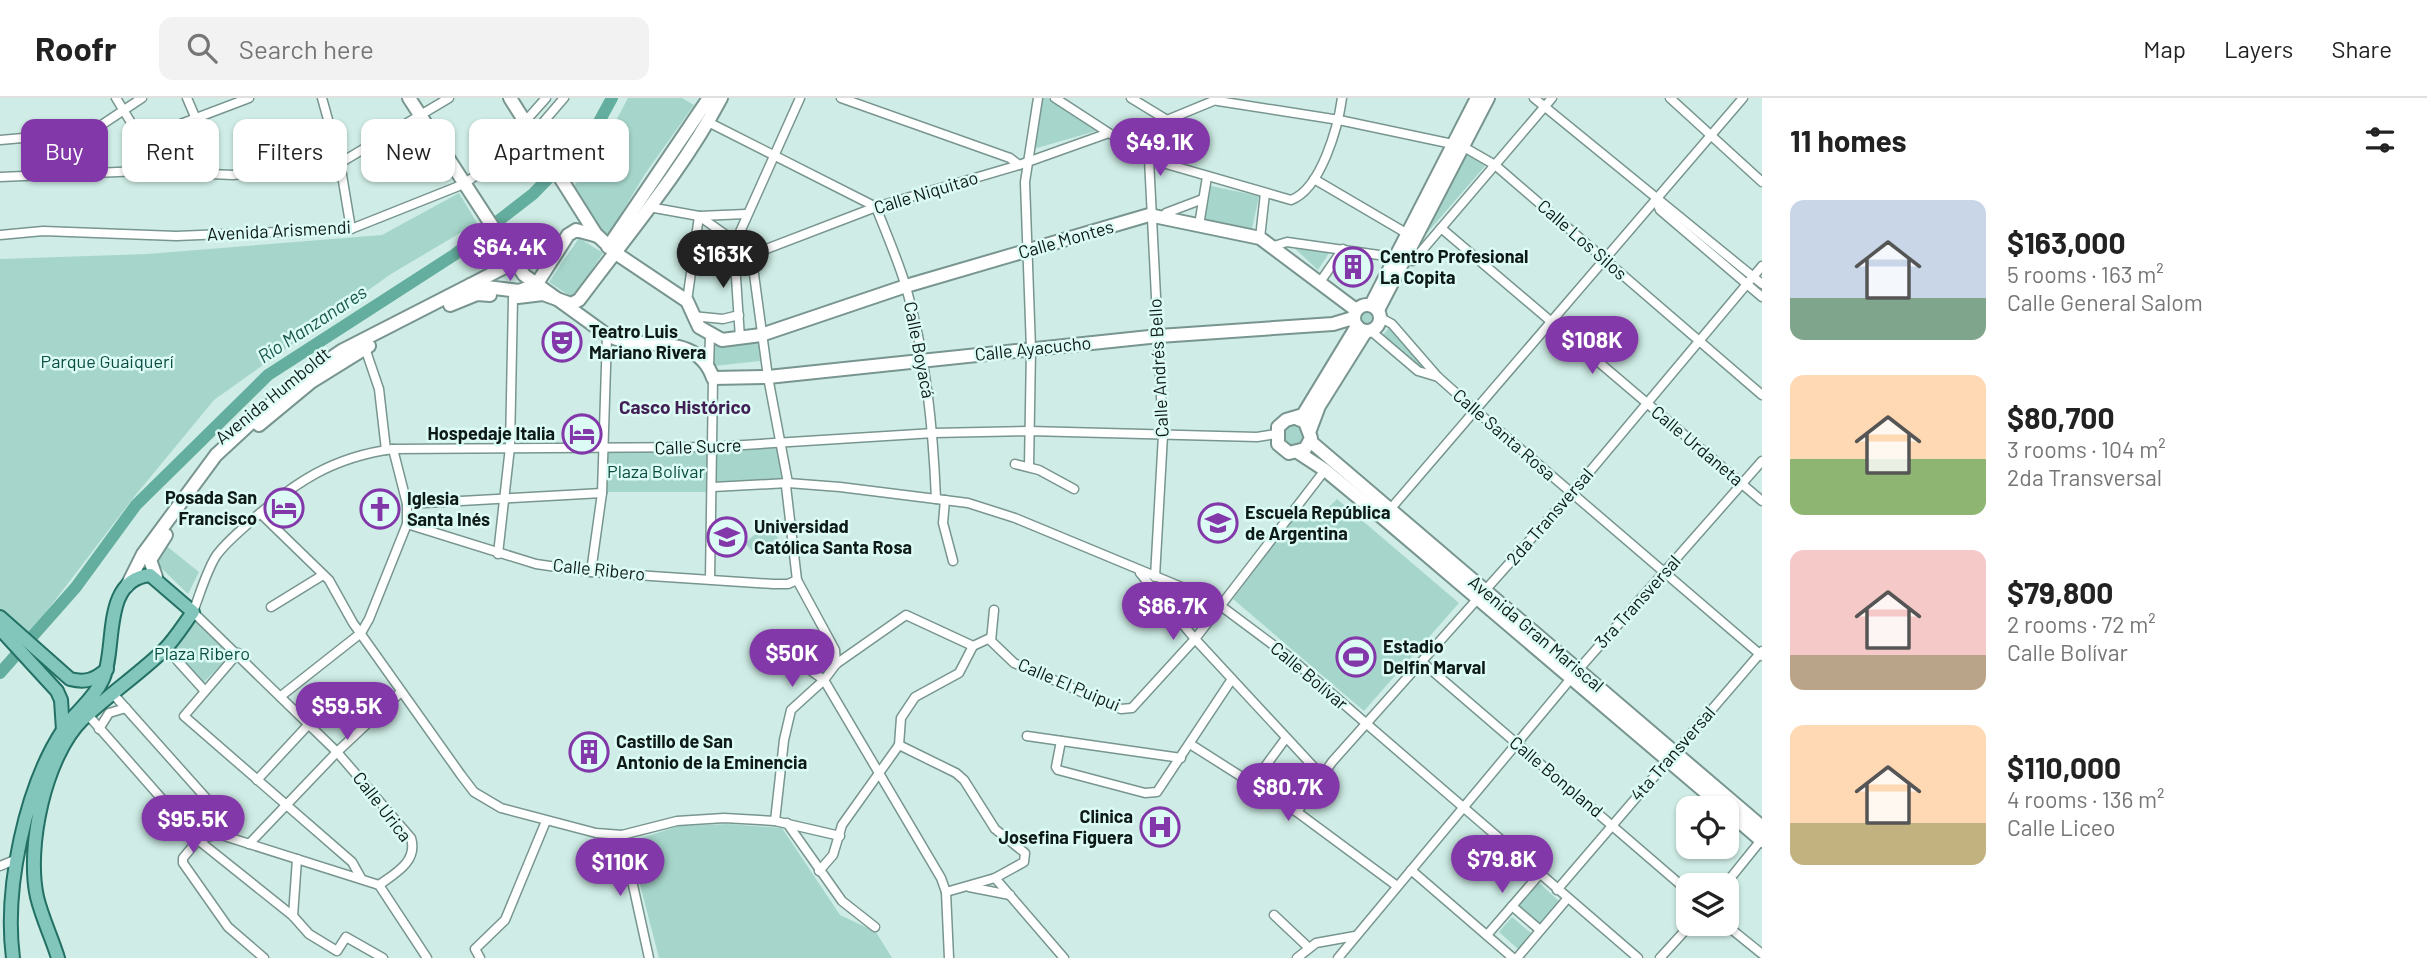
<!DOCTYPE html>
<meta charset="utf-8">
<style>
body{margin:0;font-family:Barlow,sans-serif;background:#f2f2f2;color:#222;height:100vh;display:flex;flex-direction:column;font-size:26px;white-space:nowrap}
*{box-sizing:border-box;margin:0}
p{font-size:23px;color:#767676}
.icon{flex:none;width:38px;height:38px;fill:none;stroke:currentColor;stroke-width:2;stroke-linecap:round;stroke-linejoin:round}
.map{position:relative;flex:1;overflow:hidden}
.details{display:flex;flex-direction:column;background:#fff;width:665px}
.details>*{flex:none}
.guide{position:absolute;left:21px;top:21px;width:665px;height:63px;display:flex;gap:14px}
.tools{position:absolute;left:1676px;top:698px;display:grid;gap:14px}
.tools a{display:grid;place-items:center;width:63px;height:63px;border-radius:14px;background:#fff;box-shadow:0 2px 5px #0004;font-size:35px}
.price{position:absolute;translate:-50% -60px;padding:0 16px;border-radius:24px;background:#8338aa;color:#fff;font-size:23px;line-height:46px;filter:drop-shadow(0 2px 4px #0008)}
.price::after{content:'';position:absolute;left:50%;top:42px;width:21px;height:16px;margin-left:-10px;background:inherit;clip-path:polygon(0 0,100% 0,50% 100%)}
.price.selected{background:#222;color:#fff}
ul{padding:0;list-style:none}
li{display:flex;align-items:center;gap:21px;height:175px;padding:0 28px}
li span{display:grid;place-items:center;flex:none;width:196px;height:140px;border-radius:14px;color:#555}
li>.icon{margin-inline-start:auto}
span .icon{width:84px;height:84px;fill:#fffc;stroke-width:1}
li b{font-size:30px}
h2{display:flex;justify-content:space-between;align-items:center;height:84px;padding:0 28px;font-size:30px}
.chip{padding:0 24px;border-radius:14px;background:#fff;box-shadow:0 2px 5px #0004;font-size:24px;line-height:63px}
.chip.selected{background:#8338aa;color:#fff}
header{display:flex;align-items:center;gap:42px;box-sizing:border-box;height:98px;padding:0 35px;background:#fff;border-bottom:2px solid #e0e0e0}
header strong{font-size:33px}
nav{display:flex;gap:38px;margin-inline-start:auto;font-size:24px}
.search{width:490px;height:63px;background:#f2f2f2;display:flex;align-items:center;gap:18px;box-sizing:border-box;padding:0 24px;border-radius:14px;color:#767676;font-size:26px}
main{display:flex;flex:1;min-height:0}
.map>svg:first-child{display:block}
.green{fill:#a6d6cb}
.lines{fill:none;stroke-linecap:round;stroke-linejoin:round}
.river{stroke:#64ae9f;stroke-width:12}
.street-casing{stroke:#78958f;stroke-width:11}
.secondary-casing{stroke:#78958f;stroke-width:16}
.primary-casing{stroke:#237064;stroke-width:16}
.street{stroke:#fff;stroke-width:8}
.secondary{stroke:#fff;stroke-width:12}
.primary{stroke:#82c5bb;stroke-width:12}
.labels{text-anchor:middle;stroke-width:5;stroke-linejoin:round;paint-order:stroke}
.street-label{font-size:18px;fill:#0e1a17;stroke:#dcfbf4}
.poi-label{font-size:18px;font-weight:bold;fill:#0e1a17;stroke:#dcfbf4;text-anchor:start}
.park-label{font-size:18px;fill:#0a4d43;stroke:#dcfbf4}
.water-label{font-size:19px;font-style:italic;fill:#19574d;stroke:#dcfbf4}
.neighbourhood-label{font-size:19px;font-weight:bold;fill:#411e54;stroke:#dcfbf4}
</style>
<header>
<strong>Roofr</strong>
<div class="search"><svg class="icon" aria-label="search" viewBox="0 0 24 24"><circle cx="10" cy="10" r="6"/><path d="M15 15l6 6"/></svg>Search here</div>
<nav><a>Map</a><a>Layers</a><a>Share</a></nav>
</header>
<main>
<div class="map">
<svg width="1762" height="860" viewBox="0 0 1762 860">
<rect width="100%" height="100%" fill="#cfede6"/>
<!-- green -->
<g class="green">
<path d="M628,0H682L694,7L645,76L607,139L573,90L606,41Z"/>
<path d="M1041,0H1048L1096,33L1037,50L1033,47Z"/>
<path d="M1464,53L1485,68L1420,143Z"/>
<path d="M1211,88L1259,98L1252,131L1205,122Z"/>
<path d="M459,95L477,125L391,176L214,302L134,399L27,539L0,513V161L147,156L382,137Z"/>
<path d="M579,140L603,155L573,200L549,184Z"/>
<path d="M1290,146L1331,152L1318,172Z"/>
<circle cx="1367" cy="220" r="10"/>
<path d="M1391,227L1428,270L1425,274L1380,241Z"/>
<path d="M758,236L760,263L714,268V240Z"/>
<path d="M1293,324L1302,327L1307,338L1299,350L1285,348L1281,333Z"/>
<path d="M781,350L782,387H716L715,352Z"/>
<path d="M707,352L706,394H604L606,354Z"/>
<path d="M1337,401L1459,505L1364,613L1233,501L1303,408L1318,420Z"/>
<path d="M767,426L778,440L756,458L745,445Z"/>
<path d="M164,446L199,474L188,496L152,461Z"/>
<path d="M1155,486L1213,508L1195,530L1153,489Z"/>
<path d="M191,519L233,555L202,586L169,549Z"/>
<path d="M729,726L782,730L840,817L876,834L892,860H659L629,744L679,728Z"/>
<path d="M1538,784L1561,805L1541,827L1518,806Z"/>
<path d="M1512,819L1532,836L1518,851L1499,834Z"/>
</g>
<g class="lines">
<!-- river -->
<path class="river" d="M0,575L76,489L136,407L268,277L454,157L533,96L594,33L612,0"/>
<!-- street casing -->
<g class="street-casing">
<g id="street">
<path d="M116,0L141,41V73"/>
<path d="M187,0L205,42L204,76"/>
<path d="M322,0L340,65L351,131"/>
<path d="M841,0L1010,60L1019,67"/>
<path d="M1055,0L1149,61L1291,102C1321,91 1338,29 1342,0"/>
<path d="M1131,0L1167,22"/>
<path d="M1534,0L1762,186"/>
<path d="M1670,0L1762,84"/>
<path d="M1218,3L1339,22L1462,48L1495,67L1762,297"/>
<path d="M706,23L876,109C886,135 898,162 906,189C926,258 933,329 936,401"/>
<path d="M533,36L564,0"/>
<path d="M141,41L249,0"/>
<path d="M0,42L91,34L142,0"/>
<path d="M0,79L141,73L233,77L340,65L449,0"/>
<path d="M1314,81L1406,135"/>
<path d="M1656,102L1660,112L1762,199"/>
<path d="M649,109L699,118L746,116"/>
<path d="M1162,120L1166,115L1203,101"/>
<path d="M1199,127L1207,79"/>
<path d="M1441,130L1762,403"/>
<path d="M0,137L43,133L176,138L351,131L464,86L479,75L546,0"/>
<path d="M1260,140L1265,95"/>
<path d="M1274,148L1287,144L1393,159"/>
<path d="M734,149L740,240"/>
<path d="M1413,163L1552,0"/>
<path d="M1320,184L1343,151"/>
<path d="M687,203L699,118L733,142L737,152L748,158L876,109L1019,67L1106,36"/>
<path d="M692,218L723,221L739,217"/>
<path d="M1381,220L1392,226L1438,279L1475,312L1762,558"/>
<path d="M1371,233L1418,273L1438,279"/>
<path d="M365,250L379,291L386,352"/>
<path d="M709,269L710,237"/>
<path d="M1015,366L1039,372L1074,391"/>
<path d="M1029,368L1031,251L1025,84L1038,0"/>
<path d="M788,385L768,279L753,169L743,151L740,134L800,0"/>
<path d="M786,388L797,482L835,552L836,566"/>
<path d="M713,389L788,385L840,389L968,405L1015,420L1196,495L1221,508L1288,558L1638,860"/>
<path d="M945,402L943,425L953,463"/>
<path d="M407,406L602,395"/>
<path d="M260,415L329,482L353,525L461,677L474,694L501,710L596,735L622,737L677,723L724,720L775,723L840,738"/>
<path d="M1387,415L1743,0"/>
<path d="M407,426L536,466L591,474L773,486H788L797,482"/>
<path d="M498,456L510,349L513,200"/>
<path d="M591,474L602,395L607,237"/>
<path d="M1140,475L1195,541L1323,679"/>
<path d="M1155,479L1163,337L1149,61L1167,22L1218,1"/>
<path d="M710,481L713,280"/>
<path d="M271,509L323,477"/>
<path d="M994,512L991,543L1014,565L1121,611L1132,610L1195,541L1325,372"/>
<path d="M775,547L824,582L941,780L946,794L949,860"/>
<path d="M166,550L204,592"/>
<path d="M238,555L184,618L352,764L361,780"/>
<path d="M1422,564L1689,794"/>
<path d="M114,597L222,718L223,724L218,736"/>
<path d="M281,598L361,535L369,521L407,426V406L393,351"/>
<path d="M88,617L198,742L293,818L309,836L337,853L346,839L383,860"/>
<path d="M99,631L109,615L126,610"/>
<path d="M1027,638L1181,660"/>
<path d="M1061,643L1056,669L1058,672L1145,695L1157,694L1232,581"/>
<path d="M1190,646L1297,714L1397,788"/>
<path d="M899,647L956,675L964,682L995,731L1025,755L1024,764L995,780L946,794"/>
<path d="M257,682L309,626"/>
<path d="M1253,685L1286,640"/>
<path d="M1297,714L1332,664L1571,396L1762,168"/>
<path d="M775,723L784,642L791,612L824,582L836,566L906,517L973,548"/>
<path d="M787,725L842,803L875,829"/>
<path d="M622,737L649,860"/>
<path d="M249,746L337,654L401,594"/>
<path d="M0,768L17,761"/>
<path d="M1411,772L1513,860"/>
<path d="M819,773L833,757L842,727L899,647L901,620L915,599L959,575L973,548L990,540"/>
<path d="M995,780L1064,860"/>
<path d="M379,787C396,775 418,763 411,740L337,654L193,514C200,496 206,474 216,458C225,445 239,434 251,423C295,384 333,359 393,351L712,349L934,335L1029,333L1257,339L1276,336"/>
<path d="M1724,788L1762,741"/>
<path d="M969,789L1010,797"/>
<path d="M1557,792L1762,553"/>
<path d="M1512,808L1540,832"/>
<path d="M1274,817L1309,850"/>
<path d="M293,818L297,761"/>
<path d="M1725,826L1762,856"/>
<path d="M1487,837L1539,777"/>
<path d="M264,860L228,829L183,765V760L198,742L218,736L379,787L427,860"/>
<path d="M480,860L475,851L505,822L546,723"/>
<path d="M1297,860L1316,845L1355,838"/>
<path d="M1338,860L1578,572L1762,363"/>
<path d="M1517,860L1567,801"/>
<path d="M1660,860L1691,826"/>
</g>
</g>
<!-- secondary casing -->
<g class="secondary-casing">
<g id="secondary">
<path d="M409,0L524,177L607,237C641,255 696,231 713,280L768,279L1159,238L1333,226L1353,220"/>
<path d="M510,0L597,138"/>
<path d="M608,149L709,0"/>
<path d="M470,187L515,164"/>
<path d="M518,199L543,196L571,206L579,202C628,136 683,72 721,0"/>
<circle cx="1367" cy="220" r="13"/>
<path d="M450,207L477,196L490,197"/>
<path d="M1371,207L1477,0"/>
<path d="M1378,212L1488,0"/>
<path d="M1296,320L1305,324L1311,340L1305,351L1289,355L1278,346V329L1286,322L1303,317L1357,228"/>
<path d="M259,327L311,284L369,248"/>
<path d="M1310,332L1319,308L1366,233"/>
<path d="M1310,343L1762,729"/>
<path d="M1299,355L1325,372L1383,420L1724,710"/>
<path d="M156,479L150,462L166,437"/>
<path d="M127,488L143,456L216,357L294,285L343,252L470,187L519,193L536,187L568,137L576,132L598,138L617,156L687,203L699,229L722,242L761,237L906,188L1149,117L1260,140L1356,212"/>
<path d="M1727,713L1762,743"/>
</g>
</g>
<!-- primary casing -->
<g class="primary-casing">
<g id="primary">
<path d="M0,519L70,581C86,585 94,582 107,571"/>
<path d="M0,531L57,593L61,602L63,632"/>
<path d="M13,860C4,791 25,690 63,632C75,614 94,601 103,581C117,550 101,482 150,477L193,514C184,526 175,541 164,552C138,577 108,597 82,622C45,659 26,749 37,799C42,820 52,840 58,860"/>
</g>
</g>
<!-- street -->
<use href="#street" class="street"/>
<!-- secondary -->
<use href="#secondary" class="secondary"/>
<!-- primary -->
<use href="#primary" class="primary"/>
</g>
<!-- icons -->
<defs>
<g id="building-ring" transform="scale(2.0125)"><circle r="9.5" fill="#dcfbf4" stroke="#8338aa" stroke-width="1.5"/><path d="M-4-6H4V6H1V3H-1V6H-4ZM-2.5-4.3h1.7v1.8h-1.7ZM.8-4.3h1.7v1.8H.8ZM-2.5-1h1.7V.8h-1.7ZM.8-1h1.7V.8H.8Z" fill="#8338aa"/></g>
<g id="theatre-ring" transform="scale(2.0125)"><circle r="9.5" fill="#dcfbf4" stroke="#8338aa" stroke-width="1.5"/><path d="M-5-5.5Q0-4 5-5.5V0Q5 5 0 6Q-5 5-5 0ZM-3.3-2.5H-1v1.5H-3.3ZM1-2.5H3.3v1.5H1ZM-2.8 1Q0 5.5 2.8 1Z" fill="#8338aa"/></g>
<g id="hotel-ring" transform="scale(2.0125)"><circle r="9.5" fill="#dcfbf4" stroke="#8338aa" stroke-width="1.5"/><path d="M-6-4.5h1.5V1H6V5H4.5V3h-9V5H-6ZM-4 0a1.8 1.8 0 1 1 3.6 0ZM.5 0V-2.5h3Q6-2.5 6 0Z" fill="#8338aa"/></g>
<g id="church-ring" transform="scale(2.0125)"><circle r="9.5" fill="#dcfbf4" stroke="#8338aa" stroke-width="1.5"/><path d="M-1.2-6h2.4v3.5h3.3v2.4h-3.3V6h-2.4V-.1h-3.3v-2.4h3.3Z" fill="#8338aa"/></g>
<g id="school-ring" transform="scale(2.0125)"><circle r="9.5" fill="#dcfbf4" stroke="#8338aa" stroke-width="1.5"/><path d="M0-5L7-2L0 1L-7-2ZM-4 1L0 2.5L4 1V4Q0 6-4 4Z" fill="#8338aa"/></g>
<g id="university-ring" transform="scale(2.0125)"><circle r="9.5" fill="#dcfbf4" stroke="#8338aa" stroke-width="1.5"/><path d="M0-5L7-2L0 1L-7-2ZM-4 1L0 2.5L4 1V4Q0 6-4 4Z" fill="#8338aa"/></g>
<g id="stadium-ring" transform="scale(2.0125)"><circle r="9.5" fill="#dcfbf4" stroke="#8338aa" stroke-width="1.5"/><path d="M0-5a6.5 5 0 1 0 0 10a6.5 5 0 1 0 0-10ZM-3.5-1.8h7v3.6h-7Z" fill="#8338aa"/></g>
<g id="hospital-ring" transform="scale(2.0125)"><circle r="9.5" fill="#dcfbf4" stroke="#8338aa" stroke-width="1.5"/><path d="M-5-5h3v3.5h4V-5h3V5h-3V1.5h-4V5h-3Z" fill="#8338aa"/></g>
</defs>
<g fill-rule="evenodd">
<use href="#building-ring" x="1353" y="169"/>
<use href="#theatre-ring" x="562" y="244"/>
<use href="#hotel-ring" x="582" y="336"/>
<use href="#hotel-ring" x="284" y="410"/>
<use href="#church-ring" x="380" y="411"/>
<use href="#school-ring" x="1218" y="425"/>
<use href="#university-ring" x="727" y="439"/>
<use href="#stadium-ring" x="1356" y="559"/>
<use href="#building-ring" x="589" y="654"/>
<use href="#hospital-ring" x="1160" y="729"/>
</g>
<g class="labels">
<!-- street labels -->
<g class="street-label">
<text transform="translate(926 95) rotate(-17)" y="6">Calle Niquitao</text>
<text transform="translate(279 133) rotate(-3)" y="6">Avenida Arismendi</text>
<text transform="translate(1066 142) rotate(-16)" y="6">Calle Montes</text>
<text transform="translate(1582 142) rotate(41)" y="6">Calle Los Silos</text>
<text transform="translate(1033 251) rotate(-6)" y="6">Calle Ayacucho</text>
<text transform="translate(919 252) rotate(79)" y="6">Calle Boyacá</text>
<text transform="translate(1159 270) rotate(-93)" y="6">Calle Andrés Bello</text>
<text transform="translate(273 298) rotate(-39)" y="6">Avenida Humboldt</text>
<text transform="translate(1504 337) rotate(41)" y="6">Calle Santa Rosa</text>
<text transform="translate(1697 348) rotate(40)" y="6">Calle Urdaneta</text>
<text transform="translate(698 349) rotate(-2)" y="6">Calle Sucre</text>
<text transform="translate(1550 419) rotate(-49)" y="6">2da Transversal</text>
<text transform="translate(599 472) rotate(6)" y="6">Calle Ribero</text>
<text transform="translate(1638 504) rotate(-48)" y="6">3ra Transversal</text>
<text transform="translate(1536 536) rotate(40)" y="6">Avenida Gran Mariscal</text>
<text transform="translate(1309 578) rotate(40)" y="6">Calle Bolívar</text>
<text transform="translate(1069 587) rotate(23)" y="6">Calle El Puipui</text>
<text transform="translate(1673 656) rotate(-49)" y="6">4ta Transversal</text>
<text transform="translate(1556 679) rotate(40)" y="6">Calle Bonpland</text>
<text transform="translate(382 709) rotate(52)" y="6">Calle Urica</text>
</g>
<!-- poi labels -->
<g class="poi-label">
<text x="1380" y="165">Centro Profesional<tspan x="1380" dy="21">La Copita</tspan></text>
<text x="589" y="240">Teatro Luis<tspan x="589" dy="21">Mariano Rivera</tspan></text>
<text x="555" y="342" text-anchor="end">Hospedaje Italia</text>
<text x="257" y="406" text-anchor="end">Posada San<tspan x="257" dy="21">Francisco</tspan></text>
<text x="407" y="407">Iglesia<tspan x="407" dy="21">Santa Inés</tspan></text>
<text x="1245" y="421">Escuela República<tspan x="1245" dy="21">de Argentina</tspan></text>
<text x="754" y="435">Universidad<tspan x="754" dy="21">Católica Santa Rosa</tspan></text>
<text x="1383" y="555">Estadio<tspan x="1383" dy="21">Delfin Marval</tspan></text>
<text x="616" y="650">Castillo de San<tspan x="616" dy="21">Antonio de la Eminencia</tspan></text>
<text x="1133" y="725" text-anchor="end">Clinica<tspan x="1133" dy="21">Josefina Figuera</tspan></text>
</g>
<!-- park labels -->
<g class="park-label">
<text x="107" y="270">Parque Guaiquerí</text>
<text x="656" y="380">Plaza Bolívar</text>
<text x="202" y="562">Plaza Ribero</text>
</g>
<!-- water labels -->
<g class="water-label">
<text transform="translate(312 226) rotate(-33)" y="7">Río Manzanares</text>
</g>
<!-- neighbourhood labels -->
<g class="neighbourhood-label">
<text x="685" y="316">Casco Histórico</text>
</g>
</g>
</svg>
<div class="tools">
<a><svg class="icon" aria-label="locate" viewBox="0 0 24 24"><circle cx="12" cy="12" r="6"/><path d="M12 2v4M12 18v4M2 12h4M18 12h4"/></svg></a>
<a><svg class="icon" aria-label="layers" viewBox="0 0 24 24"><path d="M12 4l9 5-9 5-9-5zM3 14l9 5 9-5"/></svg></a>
</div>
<b class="price" style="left:1160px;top:80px">$49.1K</b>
<b class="price" style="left:510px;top:185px">$64.4K</b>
<b class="price selected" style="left:723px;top:192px">$163K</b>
<b class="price" style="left:1592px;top:278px">$108K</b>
<b class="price" style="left:1173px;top:544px">$86.7K</b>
<b class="price" style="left:792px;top:591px">$50K</b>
<b class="price" style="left:347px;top:644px">$59.5K</b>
<b class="price" style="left:1288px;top:725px">$80.7K</b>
<b class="price" style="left:193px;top:757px">$95.5K</b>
<b class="price" style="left:1502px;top:797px">$79.8K</b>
<b class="price" style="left:620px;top:800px">$110K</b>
<div class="guide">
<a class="chip selected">Buy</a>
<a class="chip">Rent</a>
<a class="chip">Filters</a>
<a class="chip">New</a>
<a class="chip">Apartment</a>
</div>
</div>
<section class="details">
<h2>11 homes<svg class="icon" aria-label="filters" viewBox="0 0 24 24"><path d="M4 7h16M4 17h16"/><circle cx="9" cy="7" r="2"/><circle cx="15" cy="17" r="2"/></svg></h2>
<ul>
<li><span style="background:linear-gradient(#c9d6e8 70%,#7fa58c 0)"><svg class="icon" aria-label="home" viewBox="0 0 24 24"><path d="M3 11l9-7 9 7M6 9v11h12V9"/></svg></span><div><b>$163,000</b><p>5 rooms · 163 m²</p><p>Calle General Salom</p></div></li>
<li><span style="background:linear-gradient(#ffd9b3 60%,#8fb573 0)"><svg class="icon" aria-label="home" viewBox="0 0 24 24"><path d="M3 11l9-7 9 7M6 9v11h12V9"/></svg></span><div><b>$80,700</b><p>3 rooms · 104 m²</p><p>2da Transversal</p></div></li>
<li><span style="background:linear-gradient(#f6c9c9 75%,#b9a48a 0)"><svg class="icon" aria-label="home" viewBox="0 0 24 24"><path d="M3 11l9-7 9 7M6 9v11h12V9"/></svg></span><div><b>$79,800</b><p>2 rooms · 72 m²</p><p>Calle Bolívar</p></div></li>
<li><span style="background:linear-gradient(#ffd9b3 70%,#c2b280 0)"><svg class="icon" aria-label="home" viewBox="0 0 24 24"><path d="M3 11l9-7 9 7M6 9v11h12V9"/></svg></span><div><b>$110,000</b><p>4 rooms · 136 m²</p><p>Calle Liceo</p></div></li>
</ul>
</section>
</main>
